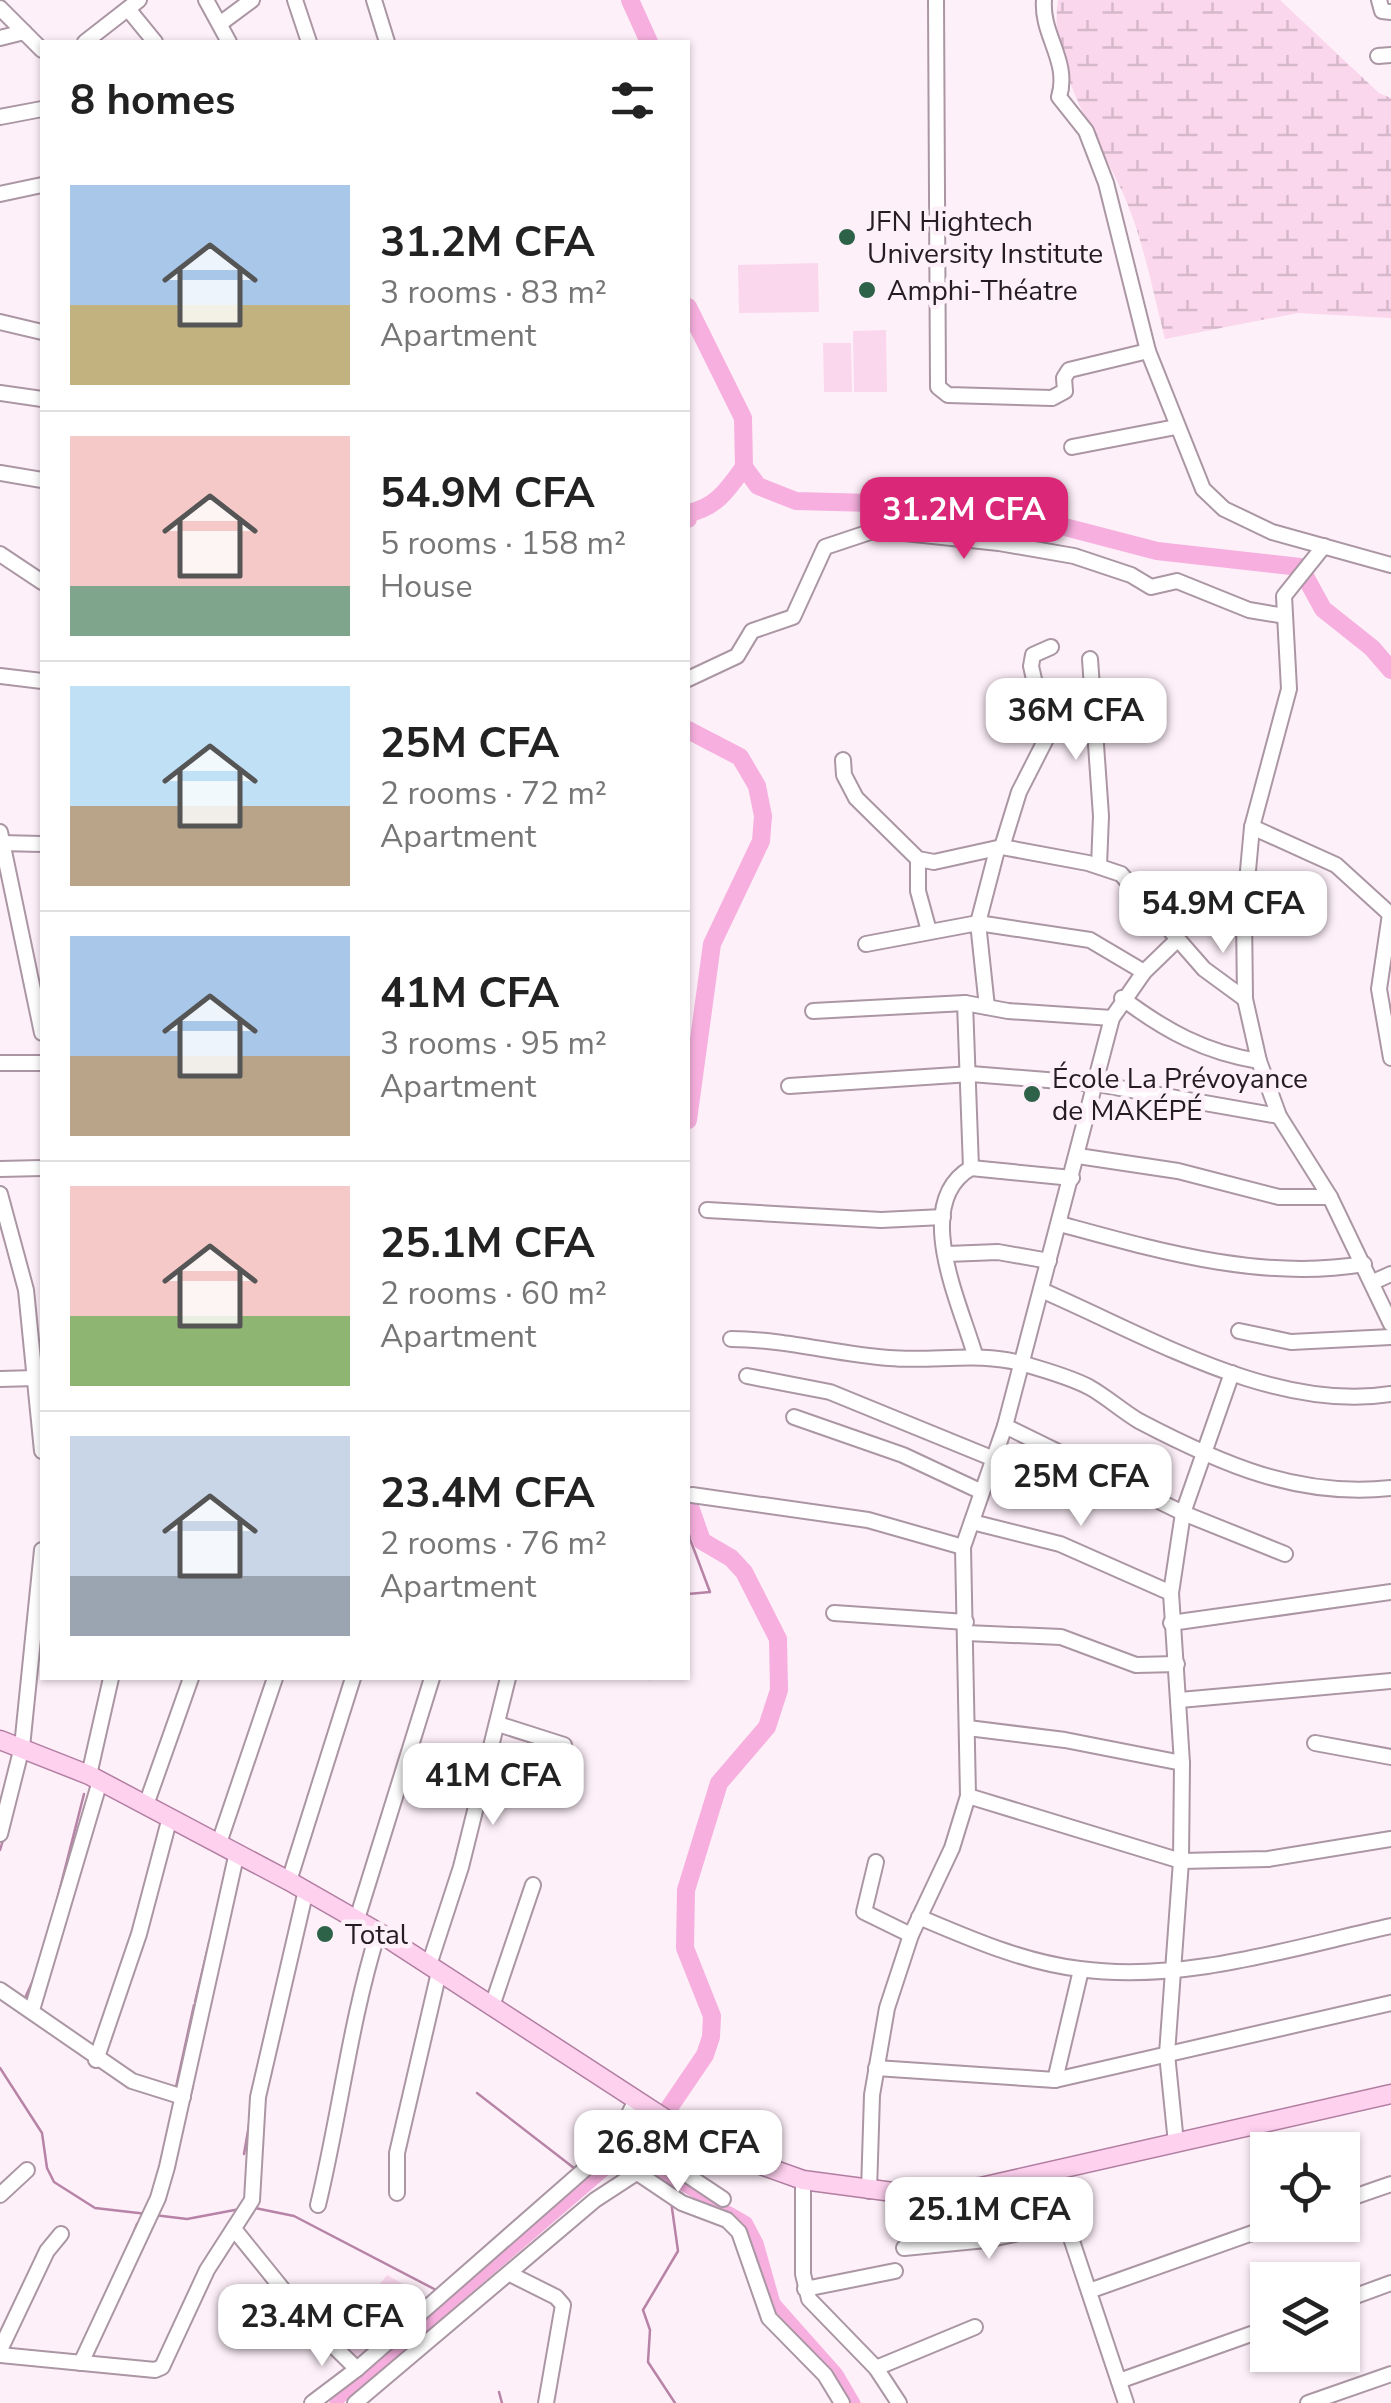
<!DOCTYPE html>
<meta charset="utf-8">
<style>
body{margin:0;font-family:"Nunito Sans",sans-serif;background:#f6f6f6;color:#222;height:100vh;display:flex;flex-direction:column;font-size:38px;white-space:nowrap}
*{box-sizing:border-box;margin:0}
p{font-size:32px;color:#767676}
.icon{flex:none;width:55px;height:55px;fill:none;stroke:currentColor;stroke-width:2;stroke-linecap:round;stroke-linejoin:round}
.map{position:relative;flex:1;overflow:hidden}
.details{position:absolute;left:40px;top:40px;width:650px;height:1640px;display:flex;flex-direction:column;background:#fff;border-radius:0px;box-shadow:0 2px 8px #0004}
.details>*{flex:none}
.fabs{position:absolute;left:1250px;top:2132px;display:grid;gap:20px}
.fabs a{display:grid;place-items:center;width:110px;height:110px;border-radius:0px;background:#fff;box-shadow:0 2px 8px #0004;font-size:50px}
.price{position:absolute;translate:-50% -85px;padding:0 22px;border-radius:20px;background:#fff;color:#222;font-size:32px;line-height:65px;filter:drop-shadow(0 2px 5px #0008)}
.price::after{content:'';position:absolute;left:50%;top:60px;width:30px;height:22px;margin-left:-15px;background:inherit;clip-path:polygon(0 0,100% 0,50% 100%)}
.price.on{background:#db2777;color:#fff}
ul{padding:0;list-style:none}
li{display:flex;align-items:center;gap:30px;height:250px;padding:0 30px}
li+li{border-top:2px solid #e0e0e0}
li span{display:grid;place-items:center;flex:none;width:280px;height:200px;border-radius:0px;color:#555}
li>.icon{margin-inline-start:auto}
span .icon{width:120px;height:120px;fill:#fffc;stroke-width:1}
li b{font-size:42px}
h2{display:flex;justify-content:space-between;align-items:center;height:120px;padding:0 30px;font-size:42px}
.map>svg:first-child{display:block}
.wetland{fill:url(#wetland-marsh)}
.green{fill:#fad7ed}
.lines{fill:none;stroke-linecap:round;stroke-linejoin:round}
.stream{stroke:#b783a6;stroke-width:2.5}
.canal{stroke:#f6afde;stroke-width:11}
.river{stroke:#f6afde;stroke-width:18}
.minor-casing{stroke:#ab96a4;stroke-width:18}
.major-casing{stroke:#b17ea1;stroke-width:21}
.minor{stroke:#fff;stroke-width:14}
.major{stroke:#fed1ef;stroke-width:18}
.poi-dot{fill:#2e6248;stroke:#fef0f9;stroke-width:4}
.labels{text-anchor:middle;stroke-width:9;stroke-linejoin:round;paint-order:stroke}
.poi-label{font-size:28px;fill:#251d23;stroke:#fef0f9;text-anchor:start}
</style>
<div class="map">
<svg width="1391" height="2403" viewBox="0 0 1391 2403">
<defs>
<pattern id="wetland-marsh" width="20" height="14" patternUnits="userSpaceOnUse" patternTransform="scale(2.5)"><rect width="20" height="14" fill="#fad7ed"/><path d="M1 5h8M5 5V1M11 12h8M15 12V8" fill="none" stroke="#d6b8cb"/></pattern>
</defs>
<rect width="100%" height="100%" fill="#fef0f9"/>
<!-- wetland -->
<path class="wetland" d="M1058,0H1280L1379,93L1391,98V318L1298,313L1165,339C1152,289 1143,236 1121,189C1095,133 1048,63 1058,0Z"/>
<!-- green -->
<g class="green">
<path d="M818,263L819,312L739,313L738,265Z"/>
<path d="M886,330L887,392H854L853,331Z"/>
<path d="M823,343H851L852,392H824Z"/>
<path d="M387,2275L432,2300L358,2365L335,2341Z"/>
</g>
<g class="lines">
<!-- stream -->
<g class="stream">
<path d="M13,850L32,851"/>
<path d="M938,1547L951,1551"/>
<path d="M688,1594L710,1592L690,1539L693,1527"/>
<path d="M650,1678V1679"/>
<path d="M0,1850L4,1837"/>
<path d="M56,1904L84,1794"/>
<path d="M25,1998L34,1978"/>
<path d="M195,2002L209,1943"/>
<path d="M0,2068L42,2133L47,2168L54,2182L95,2208L147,2214"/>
<path d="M176,2087L194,2005"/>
<path d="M477,2093L574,2168"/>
<path d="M188,2104L193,2086"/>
<path d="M167,2135L174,2102"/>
<path d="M244,2154L249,2125"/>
<path d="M663,2176L666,2185"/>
<path d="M671,2201L678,2251L643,2310L650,2330L648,2362L675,2403"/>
<path d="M255,2208L294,2216L438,2291"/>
<path d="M154,2215L187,2219L240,2209"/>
<path d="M125,2255L137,2224"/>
<path d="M450,2297L455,2300"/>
<path d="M499,2392L502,2403"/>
</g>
<!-- canal -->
<g class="canal">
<path d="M652,2168L747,2222L758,2243L775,2303L838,2374L855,2403"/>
<path d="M335,2403L630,2149L666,2112"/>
</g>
<!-- river -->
<g class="river">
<path d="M630,0L649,42"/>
<path d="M688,307L743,418L744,467L758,486L796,501L984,506L1157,551L1300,567L1323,609L1372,648L1391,670"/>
<path d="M688,519L689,513C717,507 728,489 744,467"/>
<path d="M688,730L740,757L757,786L763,816L761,841L712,944L688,1120"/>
<path d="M667,2111L705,2055L711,2037L712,2016L685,1948L686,1890L719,1783L767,1727L779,1690L778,1639L744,1572L731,1558L702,1541L688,1501"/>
</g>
<!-- minor casing -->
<g class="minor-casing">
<g id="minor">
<path d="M206,0L229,42"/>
<path d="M295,0L309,42"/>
<path d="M374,0L387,42"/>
<path d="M936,0L938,387L948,395L1052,398L1065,391L1064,378L1069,370L1148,351"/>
<path d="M1044,0C1041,35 1070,61 1059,97L1086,131L1106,183L1148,351L1203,489L1224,509L1272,532L1391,565"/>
<path d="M1379,0L1382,11L1391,12"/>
<path d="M0,8L42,50"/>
<path d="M128,9L155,42"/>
<path d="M221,23L252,0"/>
<path d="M0,38L24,32"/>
<path d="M85,42L139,0"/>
<path d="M1378,56L1391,55"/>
<path d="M0,117L42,109"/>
<path d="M0,194L42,185"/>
<path d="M0,322L42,332"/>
<path d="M0,393L42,399"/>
<path d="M1072,447L1176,427"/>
<path d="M0,473L42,480"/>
<path d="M1324,546L1284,596L1289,689L1252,827L1244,914L1245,999L1259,1061L1279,1116L1330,1197L1391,1324"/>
<path d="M0,554L42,582"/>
<path d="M1090,659L1101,816L1099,866"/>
<path d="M0,676L42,681"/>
<path d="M688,679L737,656L752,631L793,617L825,547L876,530L999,543L1074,556L1131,575L1151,587L1177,581L1249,610L1285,616"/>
<path d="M843,760L844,775L856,798L918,859L934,862L1002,847L1088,863L1121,874L1204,969L1245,999"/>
<path d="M1252,827L1336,865L1391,915"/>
<path d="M0,832L42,1033"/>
<path d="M0,843L42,844"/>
<path d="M1002,847L1019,792L1047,737L1031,666L1033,655L1051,647"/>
<path d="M918,859V891L929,931"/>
<path d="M1390,914L1379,989L1391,1058"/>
<path d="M866,944L978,923L1090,940L1144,972"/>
<path d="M1122,998C1164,1030 1206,1053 1259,1061"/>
<path d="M965,1003L971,1168C911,1203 960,1303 975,1355"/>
<path d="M987,1007L978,923L997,850"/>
<path d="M813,1011L965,1003L1008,1011L1112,1018"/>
<path d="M0,1063H42"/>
<path d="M789,1086L971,1074L1097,1084L1279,1116"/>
<path d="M1078,1156L1178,1171L1279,1197H1330"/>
<path d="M971,1168L1072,1178"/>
<path d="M0,1169L42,1168"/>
<path d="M0,1194L26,1290L42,1451"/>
<path d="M707,1210L881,1220L943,1217"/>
<path d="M1060,1224C1159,1251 1261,1281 1364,1264"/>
<path d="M947,1254L998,1252L1049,1261"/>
<path d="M1373,1282L1391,1274"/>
<path d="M1041,1290C1146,1335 1274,1413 1391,1394"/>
<path d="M1239,1331L1291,1342L1391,1337"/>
<path d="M731,1339C785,1339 835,1354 889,1358C935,1362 979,1351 1024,1364C1045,1370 1070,1377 1089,1387C1107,1397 1122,1411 1139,1421C1221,1464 1298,1498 1391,1488"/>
<path d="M747,1376L830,1392L994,1459"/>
<path d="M0,1379L36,1378"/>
<path d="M794,1417L903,1455L982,1492"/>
<path d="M1005,1426L1183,1513L1285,1554"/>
<path d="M692,1495L868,1520L963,1547"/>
<path d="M972,1522L1060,1544L1171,1593"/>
<path d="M834,1613L966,1622"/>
<path d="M1171,1623L1391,1592"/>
<path d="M966,1633L1061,1637L1136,1665L1177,1664"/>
<path d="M1180,1700L1391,1681"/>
<path d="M498,1724L564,1745"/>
<path d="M968,1728L1065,1740L1182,1763"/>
<path d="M1315,1743L1391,1757"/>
<path d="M89,1775L111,1678"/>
<path d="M968,1796L1181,1861L1268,1859L1391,1839"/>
<path d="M146,1805L191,1678"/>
<path d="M0,1834L22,1747L42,1550"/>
<path d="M219,1843L275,1678"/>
<path d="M876,1862L864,1912L911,1935"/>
<path d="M289,1881L353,1678"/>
<path d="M919,1917C971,1939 1023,1962 1080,1969C1183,1983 1291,1948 1391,1926"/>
<path d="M357,1919L432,1678"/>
<path d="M429,1965L461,1867L508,1678"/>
<path d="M0,1990L132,2081L183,2097"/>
<path d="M492,2006L533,1885"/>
<path d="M32,2010L100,1781"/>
<path d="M96,2060L139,1934L170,1817"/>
<path d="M876,2068L1055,2080L1391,2003"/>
<path d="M1055,2080L1081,1970"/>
<path d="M1176,2143L1167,2054L1181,1861L1182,1763L1171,1593L1183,1513L1232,1373"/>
<path d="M667,2153L684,2173L723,2199"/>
<path d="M1049,2172L1126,2403"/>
<path d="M639,2174L682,2203L727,2220L739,2232L769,2318L825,2375L842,2403"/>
<path d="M803,2180V2274L809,2299L876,2368L899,2403"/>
<path d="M869,2191L872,2095L887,2008L911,1935L952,1848L968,1796L963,1547L1005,1426L1112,1018L1144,972L1177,940"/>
<path d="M397,2193V2153L439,1972"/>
<path d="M0,2195L27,2170"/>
<path d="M1342,2201L1391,2184"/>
<path d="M318,2205C340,2114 350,2022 378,1932"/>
<path d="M234,2229L310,2323L357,2369L601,2155L620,2132L636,2100"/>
<path d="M904,2248L986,2240L1066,2223"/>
<path d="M510,2274L556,2297L563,2305L546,2403"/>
<path d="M805,2289L895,2271"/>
<path d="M1089,2291L1275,2225"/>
<path d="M1342,2301L1391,2283"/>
<path d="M0,2350L47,2251L61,2234"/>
<path d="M0,2355L155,2370L162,2367L207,2270L252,2200L258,2097L306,1890"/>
<path d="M81,2363L158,2198L167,2167L237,1852"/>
<path d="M876,2368L975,2327"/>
<path d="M1119,2381L1268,2328"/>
<path d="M312,2403L357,2369"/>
<path d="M355,2403L595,2200L667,2153L682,2129"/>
<path d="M1308,2403L1391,2374"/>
</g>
</g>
<!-- major casing -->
<g class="major-casing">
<path id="major" d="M0,1740L89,1775L289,1881L378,1932L675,2125L730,2154L803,2180L908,2194L981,2187L1391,2094"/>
</g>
<!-- minor -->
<use href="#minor" class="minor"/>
<!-- major -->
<use href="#major" class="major"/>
</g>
<!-- markers -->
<g class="poi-dot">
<circle cx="847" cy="237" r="10"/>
<circle cx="867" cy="290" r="10"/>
<circle cx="1032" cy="1094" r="10"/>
<circle cx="325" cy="1934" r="10"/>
</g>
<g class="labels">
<!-- poi labels -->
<g class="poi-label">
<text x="867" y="231">JFN Hightech<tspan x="867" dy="32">University Institute</tspan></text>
<text x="887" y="300">Amphi-Théatre</text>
<text x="1052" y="1088">École La Prévoyance<tspan x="1052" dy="32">de MAKÉPÉ</tspan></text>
<text x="345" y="1944">Total</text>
</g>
</g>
</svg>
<div class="fabs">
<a><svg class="icon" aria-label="locate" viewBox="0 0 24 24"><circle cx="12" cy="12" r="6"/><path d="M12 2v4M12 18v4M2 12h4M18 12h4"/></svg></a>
<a><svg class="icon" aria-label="layers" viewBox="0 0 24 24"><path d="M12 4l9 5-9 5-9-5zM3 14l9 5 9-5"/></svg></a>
</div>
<b class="price on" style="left:964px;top:562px">31.2M CFA</b>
<b class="price" style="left:1076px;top:763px">36M CFA</b>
<b class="price" style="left:1223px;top:956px">54.9M CFA</b>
<b class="price" style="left:1081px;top:1529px">25M CFA</b>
<b class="price" style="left:493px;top:1828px">41M CFA</b>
<b class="price" style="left:678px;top:2195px">26.8M CFA</b>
<b class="price" style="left:989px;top:2262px">25.1M CFA</b>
<b class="price" style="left:322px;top:2369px">23.4M CFA</b>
<section class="details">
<h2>8 homes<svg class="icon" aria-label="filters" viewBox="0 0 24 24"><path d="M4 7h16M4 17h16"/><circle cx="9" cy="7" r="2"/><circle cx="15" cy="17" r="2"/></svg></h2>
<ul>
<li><span style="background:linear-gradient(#a9c7e8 60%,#c2b280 0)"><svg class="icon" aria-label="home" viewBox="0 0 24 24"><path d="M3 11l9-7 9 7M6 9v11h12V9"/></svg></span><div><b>31.2M CFA</b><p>3 rooms · 83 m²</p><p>Apartment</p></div></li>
<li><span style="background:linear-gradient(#f6c9c9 75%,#7fa58c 0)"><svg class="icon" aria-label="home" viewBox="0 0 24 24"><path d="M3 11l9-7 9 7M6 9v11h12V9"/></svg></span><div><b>54.9M CFA</b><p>5 rooms · 158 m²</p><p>House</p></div></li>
<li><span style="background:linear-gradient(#bfe0f5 60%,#b9a48a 0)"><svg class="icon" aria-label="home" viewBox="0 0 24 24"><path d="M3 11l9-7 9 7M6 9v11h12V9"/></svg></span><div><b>25M CFA</b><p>2 rooms · 72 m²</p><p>Apartment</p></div></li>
<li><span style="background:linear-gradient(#a9c7e8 60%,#b9a48a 0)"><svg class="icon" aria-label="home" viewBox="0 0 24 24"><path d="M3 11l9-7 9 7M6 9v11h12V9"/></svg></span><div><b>41M CFA</b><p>3 rooms · 95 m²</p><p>Apartment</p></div></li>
<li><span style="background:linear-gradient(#f6c9c9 65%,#8fb573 0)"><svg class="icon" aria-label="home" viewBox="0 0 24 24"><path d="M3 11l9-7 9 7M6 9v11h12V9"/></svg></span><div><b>25.1M CFA</b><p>2 rooms · 60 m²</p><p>Apartment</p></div></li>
<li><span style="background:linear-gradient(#c9d6e8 70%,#9aa5b1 0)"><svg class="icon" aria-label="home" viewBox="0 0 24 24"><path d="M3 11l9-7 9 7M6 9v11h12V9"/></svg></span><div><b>23.4M CFA</b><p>2 rooms · 76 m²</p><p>Apartment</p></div></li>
</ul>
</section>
</div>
